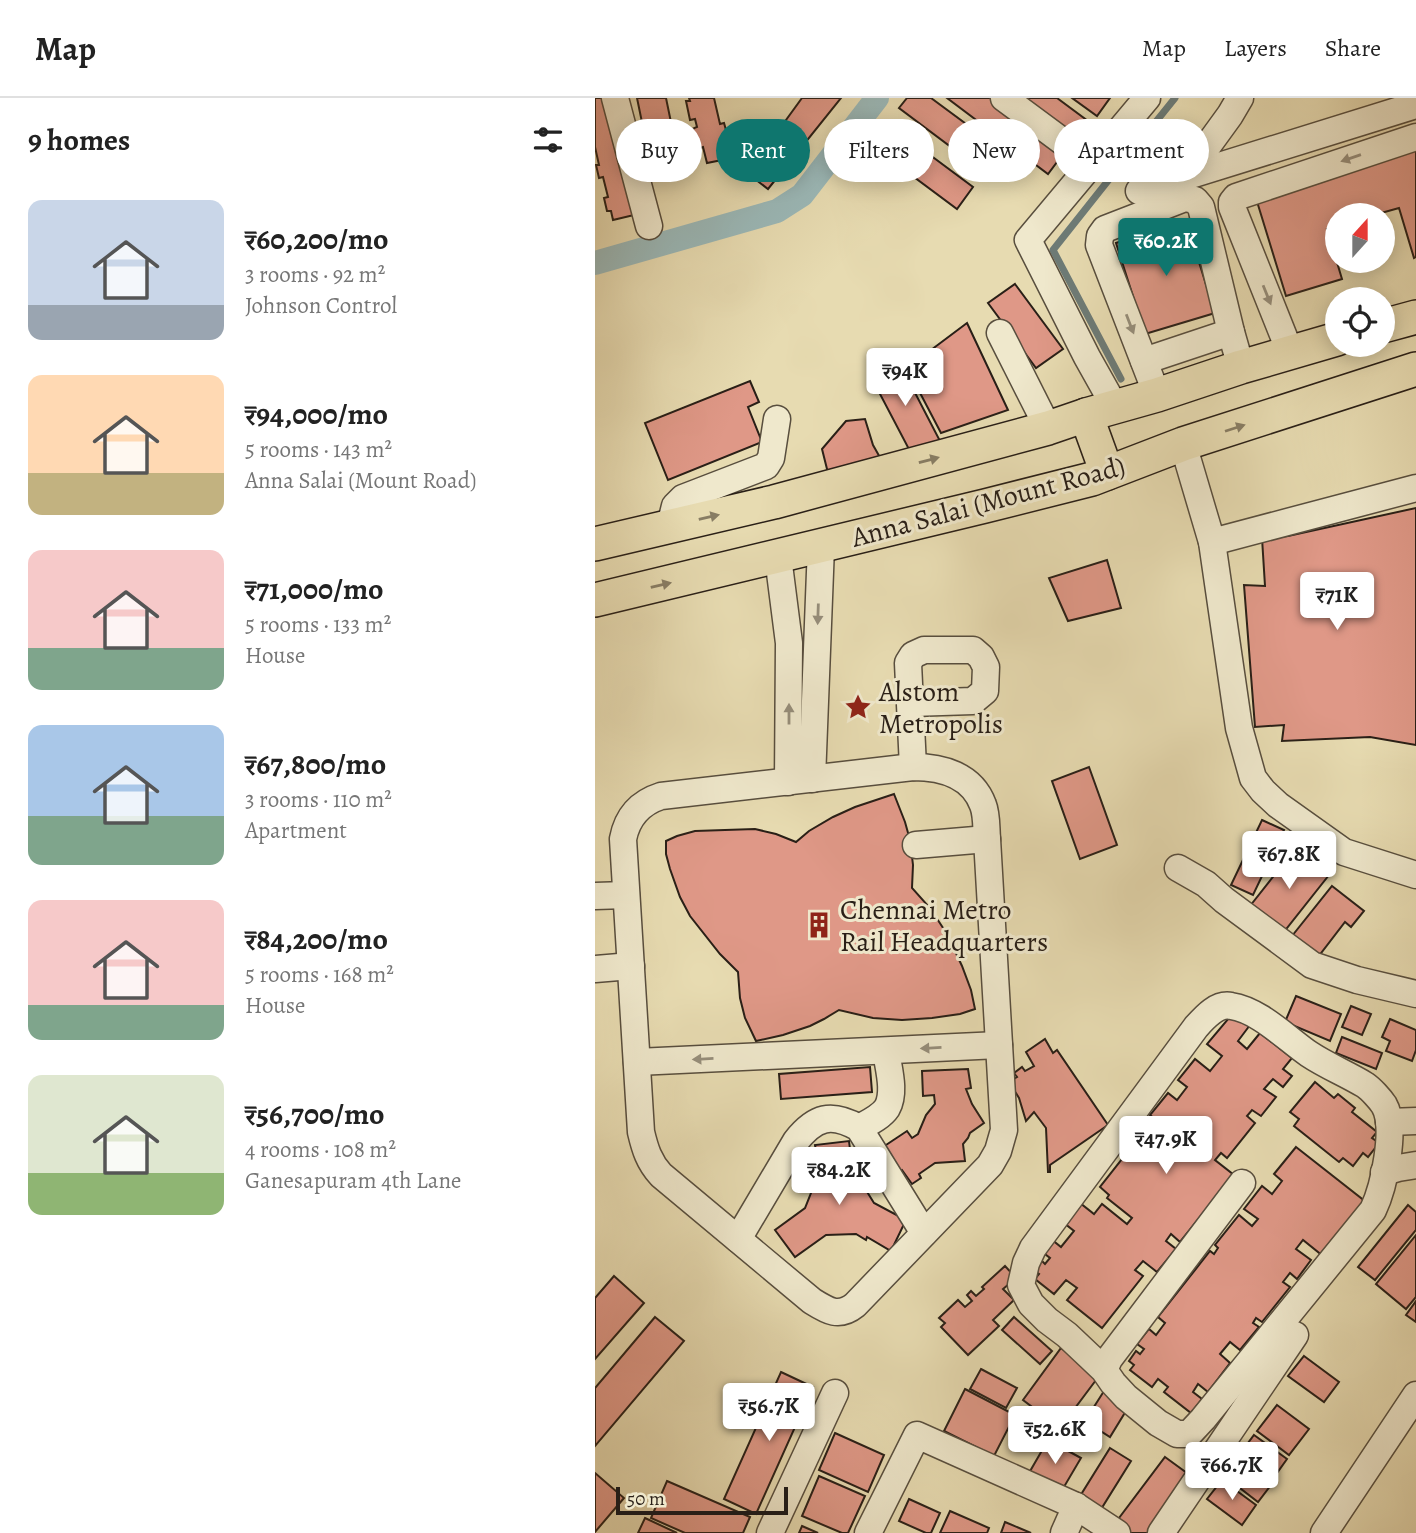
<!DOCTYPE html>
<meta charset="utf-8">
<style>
body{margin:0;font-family:Alegreya,serif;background:#f2f2f2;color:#222;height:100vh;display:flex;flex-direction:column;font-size:26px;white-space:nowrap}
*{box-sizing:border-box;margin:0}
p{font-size:23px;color:#767676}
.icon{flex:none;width:38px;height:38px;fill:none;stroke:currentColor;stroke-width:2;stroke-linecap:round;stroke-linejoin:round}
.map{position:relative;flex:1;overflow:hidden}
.drawer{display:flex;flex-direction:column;background:#fff;width:595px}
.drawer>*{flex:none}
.hud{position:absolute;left:21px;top:21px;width:665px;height:63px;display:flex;gap:14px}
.needle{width:46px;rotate:21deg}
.fabs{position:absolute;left:730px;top:105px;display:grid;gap:14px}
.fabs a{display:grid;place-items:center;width:70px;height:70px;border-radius:50%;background:#fff;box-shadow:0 4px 18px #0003;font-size:35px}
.scale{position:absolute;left:21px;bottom:18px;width:172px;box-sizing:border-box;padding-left:7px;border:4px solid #291f17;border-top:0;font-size:19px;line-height:24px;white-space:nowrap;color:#291f17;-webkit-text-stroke:5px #efe8cc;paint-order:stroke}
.price{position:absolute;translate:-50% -60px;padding:0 16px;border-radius:7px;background:#fff;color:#222;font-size:23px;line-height:46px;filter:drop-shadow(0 2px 4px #0008)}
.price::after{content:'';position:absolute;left:50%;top:42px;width:21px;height:16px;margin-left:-10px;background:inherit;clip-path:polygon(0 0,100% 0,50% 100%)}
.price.active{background:#0f766e;color:#fff}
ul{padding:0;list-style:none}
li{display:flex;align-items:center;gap:21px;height:175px;padding:0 28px}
li span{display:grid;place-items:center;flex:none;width:196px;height:140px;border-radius:14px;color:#555}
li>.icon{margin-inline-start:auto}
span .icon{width:84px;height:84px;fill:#fffc;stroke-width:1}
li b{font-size:30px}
h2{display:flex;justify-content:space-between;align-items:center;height:84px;padding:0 28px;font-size:30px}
.pill{padding:0 24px;border-radius:32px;background:#fff;box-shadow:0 4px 18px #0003;font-size:24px;line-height:63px}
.pill.active{background:#0f766e;color:#fff}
header{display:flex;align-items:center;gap:42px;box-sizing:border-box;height:98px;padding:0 35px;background:#fff;border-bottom:2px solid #e0e0e0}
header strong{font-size:33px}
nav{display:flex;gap:38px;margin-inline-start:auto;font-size:24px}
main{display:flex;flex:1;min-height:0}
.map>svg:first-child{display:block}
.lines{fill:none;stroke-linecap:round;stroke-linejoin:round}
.stream{stroke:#6d7b77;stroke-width:7}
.canal{stroke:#9bb8b7;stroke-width:24}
.building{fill:#df9887;stroke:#291f17;stroke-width:2}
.minor-casing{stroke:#584e3e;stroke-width:29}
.major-casing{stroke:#291f17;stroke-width:36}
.minor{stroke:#efe8cc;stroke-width:26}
.major{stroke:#e7dbb1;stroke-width:33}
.oneway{fill:#968e7b}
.oneway2{fill:#887d64}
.labels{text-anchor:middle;stroke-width:6;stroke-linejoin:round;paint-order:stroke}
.street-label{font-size:28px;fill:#291f17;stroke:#efe8cc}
.poi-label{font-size:28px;fill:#291f17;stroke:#efe8cc;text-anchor:start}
</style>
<header>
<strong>Map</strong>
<nav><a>Map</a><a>Layers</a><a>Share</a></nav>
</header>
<main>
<section class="drawer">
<h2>9 homes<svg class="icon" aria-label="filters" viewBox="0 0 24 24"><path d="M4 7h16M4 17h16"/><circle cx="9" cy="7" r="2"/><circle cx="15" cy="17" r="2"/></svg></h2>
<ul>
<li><span style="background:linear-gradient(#c9d6e8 75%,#9aa5b1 0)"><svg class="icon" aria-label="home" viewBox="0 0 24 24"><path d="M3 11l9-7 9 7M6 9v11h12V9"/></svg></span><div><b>₹60,200/mo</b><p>3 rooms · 92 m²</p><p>Johnson Control</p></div></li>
<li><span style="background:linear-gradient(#ffd9b3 70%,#c2b280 0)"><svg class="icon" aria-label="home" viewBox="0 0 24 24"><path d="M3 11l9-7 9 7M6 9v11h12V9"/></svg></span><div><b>₹94,000/mo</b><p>5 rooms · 143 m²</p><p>Anna Salai (Mount Road)</p></div></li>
<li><span style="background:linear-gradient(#f6c9c9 70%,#7fa58c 0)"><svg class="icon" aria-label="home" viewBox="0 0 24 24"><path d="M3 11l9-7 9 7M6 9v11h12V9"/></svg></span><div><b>₹71,000/mo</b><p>5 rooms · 133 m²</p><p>House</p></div></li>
<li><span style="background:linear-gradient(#a9c7e8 65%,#7fa58c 0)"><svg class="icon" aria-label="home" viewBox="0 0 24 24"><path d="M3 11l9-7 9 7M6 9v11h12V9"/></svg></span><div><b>₹67,800/mo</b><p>3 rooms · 110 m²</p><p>Apartment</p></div></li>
<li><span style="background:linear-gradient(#f6c9c9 75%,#7fa58c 0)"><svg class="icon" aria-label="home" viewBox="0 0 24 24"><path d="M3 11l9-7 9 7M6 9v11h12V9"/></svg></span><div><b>₹84,200/mo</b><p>5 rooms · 168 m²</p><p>House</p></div></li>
<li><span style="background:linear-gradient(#dfe7d0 70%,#8fb573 0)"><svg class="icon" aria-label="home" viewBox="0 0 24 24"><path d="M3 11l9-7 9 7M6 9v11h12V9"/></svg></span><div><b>₹56,700/mo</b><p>4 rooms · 108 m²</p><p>Ganesapuram 4th Lane</p></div></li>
</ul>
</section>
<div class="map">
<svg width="821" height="1435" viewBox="0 0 821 1435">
<rect width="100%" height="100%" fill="#e7dbb1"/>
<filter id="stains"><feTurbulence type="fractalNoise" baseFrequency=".00286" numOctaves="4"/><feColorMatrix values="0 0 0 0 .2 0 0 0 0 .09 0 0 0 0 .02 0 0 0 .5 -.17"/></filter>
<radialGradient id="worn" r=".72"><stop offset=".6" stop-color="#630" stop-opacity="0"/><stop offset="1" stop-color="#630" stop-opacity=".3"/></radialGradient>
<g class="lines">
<!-- stream -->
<g class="stream">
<path d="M547,41L580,0"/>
<path d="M526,281L458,152L539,50"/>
</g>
<!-- canal -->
<path class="canal" d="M0,165L182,113L207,97L282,0"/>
</g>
<!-- building -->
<g class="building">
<path d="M0,0H10L39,117L18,122L16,113H12L9,100L13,99L8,79L4,80L1,67H4L0,49Z"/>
<path d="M42,0H71L85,68L57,73Z"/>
<path d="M94,0H119L125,26L129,25L133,39L128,40L132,61L112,65L108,49L102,51L97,31L102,29L100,21L95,22L91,3H95Z"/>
<path d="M207,0H246L173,91L151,74L156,68L153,65L181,31L183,33Z"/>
<path d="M312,0H336L409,54L392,76L304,10Z"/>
<path d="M352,0H401L471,52L453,76Z"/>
<path d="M420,0H462L501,29L485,49Z"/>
<path d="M477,0H515L502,18Z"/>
<path d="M292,25L378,89L362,111L276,47Z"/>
<path d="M821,50V159L819,160L804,110L779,117H742V128L732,131L747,181L691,198L660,97Z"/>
<path d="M591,123L620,215L550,236L521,145Z"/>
<path d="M420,186L468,251L441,270L393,205Z"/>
<path d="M372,225L413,312L346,335L312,270Z"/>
<path d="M303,262L345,343L317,357L275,277Z"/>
<path d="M155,283L164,304L153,309L167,344L73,382L50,325Z"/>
<path d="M270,321L278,347L291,370L235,383L227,351L251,323Z"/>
<path d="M821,410V647L775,639L687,643L689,627L660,629L649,487L670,488L667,440L693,438Z"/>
<path d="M512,462L526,510L473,523L454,480Z"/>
<path d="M494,669L522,747L485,761L457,683Z"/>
<path d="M299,696L310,724L315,742L318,767L317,790L335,810L352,836L367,868L376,892L380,911L365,916L337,920L307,922L278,920L244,912L229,921L215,928L188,937L161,943L150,920L145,900L143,874L125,856L95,818L85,799L75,771L71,756V743L82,738L100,733L160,731L181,736L201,744L214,733L238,719L260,709Z"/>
<path d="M667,722L689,732L658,797L636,787Z"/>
<path d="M700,751L734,777L688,835L655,808Z"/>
<path d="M737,788L769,813L756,829L750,824L723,859L697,838Z"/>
<path d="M701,898L746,916L735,943L690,924Z"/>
<path d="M756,908L776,916L767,937L747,929Z"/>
<path d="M639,914L655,927L643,943L652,951L665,935L697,960L688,971L697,978L688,989L678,981L669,991L681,999L666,1018L657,1012L652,1018L660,1025L632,1060L626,1055L620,1062L639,1077L585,1144L576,1136L571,1143L581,1151L562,1174L548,1163L540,1172L548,1178L507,1230L472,1202L482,1190L471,1182L459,1196L440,1181L444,1176L438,1172L446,1162L450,1166L455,1160L446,1153L456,1141L466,1149L479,1133L469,1125L485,1105L499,1116L507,1106L532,1126L537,1120L512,1100L514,1097L505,1089L546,1037L559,1048L572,1031L555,1017L573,995L582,1002L592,989L583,982L600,961L615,973L627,958L612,946Z"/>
<path d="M795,921L821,932V952L817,963L791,953L795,943L787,939Z"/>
<path d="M747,939L787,955L781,971L741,955Z"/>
<path d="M450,941L458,955L462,952L513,1027L455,1067V1074H453L451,1030L439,1014L431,1023L424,1000L414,984L422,979L419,975L427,969L430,973L439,968L431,954Z"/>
<path d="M275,969L277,994L186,1001L184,976Z"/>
<path d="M373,971L376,990L371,991L377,1006L389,1025L375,1035L373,1040L368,1046L370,1063L340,1065L324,1076L326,1080L317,1086L307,1072L301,1076L285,1051L312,1033L317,1040L323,1036L331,1017L340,1006L339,997L328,998L327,973Z"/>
<path d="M720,984L739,1000L743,996L760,1010L757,1014L782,1034L777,1040L784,1045L773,1059L768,1055L758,1068L748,1060L744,1064L699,1028L704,1021L695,1014Z"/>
<path d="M254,1043L258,1076H261L279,1105L311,1122L296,1153L272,1139L271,1142L261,1136L231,1137L200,1159L180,1132L210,1110L222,1080L226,1078L220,1047Z"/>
<path d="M701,1049L771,1104L728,1158L708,1142L701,1151L716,1162L702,1181L695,1175L688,1184L695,1189L667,1224L661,1220L658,1225L664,1229L645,1252L635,1244L625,1256L635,1265L613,1294L603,1286L598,1294L607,1301L596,1315L569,1294L573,1289L563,1281L557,1289L535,1272L539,1267L534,1263L541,1253L545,1256L549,1251L542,1246L554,1231L561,1237L570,1225L563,1219L615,1153L619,1156L623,1150L620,1147L644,1117L657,1128L663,1121L649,1111L667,1088L677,1096L687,1083L679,1076Z"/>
<path d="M813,1107L821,1114V1132L780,1182L763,1169Z"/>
<path d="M821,1137V1199L811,1211L781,1186Z"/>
<path d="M410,1168L421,1180L408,1191L419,1202L398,1222L404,1228L373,1257L346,1229L350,1225L344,1220L363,1202L370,1209L377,1203L372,1197L376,1193L381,1198L389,1191L387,1189Z"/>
<path d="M19,1178L49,1205L0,1261V1200Z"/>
<path d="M821,1203V1224L811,1217Z"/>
<path d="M60,1219L89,1243L0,1348V1290Z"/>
<path d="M419,1219L457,1253L445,1266L407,1232Z"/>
<path d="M466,1250L504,1278L465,1330L428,1302Z"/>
<path d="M709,1258L744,1284L729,1304L693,1278Z"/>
<path d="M386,1271L422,1290L411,1310L375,1291Z"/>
<path d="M186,1274L218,1289L161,1416L129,1401Z"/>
<path d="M370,1291L420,1317L399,1358L349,1333Z"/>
<path d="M509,1293L534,1308L515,1339L490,1323Z"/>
<path d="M682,1307L714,1331L694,1357L662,1333Z"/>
<path d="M240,1335L289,1357L273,1394L224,1372Z"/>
<path d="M659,1337L692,1361L677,1382L644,1357Z"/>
<path d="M453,1342L486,1360L466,1394L434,1375Z"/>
<path d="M515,1350L536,1363L503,1416L482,1403Z"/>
<path d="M570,1359L596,1378L553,1435H536L521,1424Z"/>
<path d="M640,1360L676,1387L663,1404L628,1377Z"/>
<path d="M0,1375L29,1400L0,1434Z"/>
<path d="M224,1378L270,1398L253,1435H247L207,1418Z"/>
<path d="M627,1382L661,1407L647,1427L612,1401Z"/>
<path d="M72,1383L155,1419L148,1435H90L56,1420Z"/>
<path d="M314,1401L345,1415L336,1435H331L304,1423Z"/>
<path d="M355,1413L394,1430L392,1435H345Z"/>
<path d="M50,1420L82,1435H43Z"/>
<path d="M410,1424L436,1435H406Z"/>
<path d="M207,1428L223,1435H204Z"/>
</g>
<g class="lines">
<!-- minor casing -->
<g class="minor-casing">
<g id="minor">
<path d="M20,0L54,128"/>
<path d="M409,0L498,66"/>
<path d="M525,33L590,79L635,17L645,0"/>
<path d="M544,93L821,7"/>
<path d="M405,235L453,330"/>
<path d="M695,254L637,109V104L641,99L821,39"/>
<path d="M549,263L636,234"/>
<path d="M562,297L504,147L505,138L510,131L590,100L600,102L606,109L636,234L646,269"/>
<path d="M520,309L492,259L433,142L552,0"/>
<path d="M588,346L617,444L644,630L658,680L668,693L683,707L749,754L821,777"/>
<path d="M75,428L80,408L88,400L171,368L176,360L182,321"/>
<path d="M617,444L821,390"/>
<path d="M183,459L194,545L193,684"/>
<path d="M316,605L378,603L390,593L391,569L386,559L378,552H329L318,557L313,565L318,669"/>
<path d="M318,669C347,669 377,677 388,707C392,717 391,730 392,741L409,1032L403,1053L395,1067L260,1207C244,1220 233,1213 217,1203L66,1077C54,1064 50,1051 46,1034L28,741C32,720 44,705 66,698Z"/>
<path d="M217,681L226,448"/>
<path d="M321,747L392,741"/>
<path d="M583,770L611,786L629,802L717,867L762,882L821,896"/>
<path d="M0,798L31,797"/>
<path d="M0,871L36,868"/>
<path d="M42,964L404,947"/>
<path d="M794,1024L821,1023"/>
<path d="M264,1030C273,1025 286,1019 292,1010C301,994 293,969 291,953"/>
<path d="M789,1074L803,1070L821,1067"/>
<path d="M143,1141L201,1043C220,1019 236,1014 264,1030L329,1135"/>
<path d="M509,1272L472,1237L452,1222L436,1206L426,1187L431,1165L438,1150L601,929C610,919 622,905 636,908C664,912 691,940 714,956C732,968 752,976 770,987C776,991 785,1001 789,1007C802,1029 789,1089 778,1112L608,1321L594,1336H582L563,1325L531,1299L518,1285L509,1272L514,1261L647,1085"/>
<path d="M175,1435L240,1295"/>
<path d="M273,1435L322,1337L481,1408L522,1435"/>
<path d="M469,1435L481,1408"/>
<path d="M566,1435L700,1237"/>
<path d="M729,1435L821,1297"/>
</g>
</g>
<!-- major casing -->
<g class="major-casing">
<g id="major">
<path d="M788,228L821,219"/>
<path d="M491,317L512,375"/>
<path d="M0,446L179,404L453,330L491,317L562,297L646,269L742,241"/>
<path d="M0,502L390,408L497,381L588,346L821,271"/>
</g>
</g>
<!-- minor -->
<use href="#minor" class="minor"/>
<!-- major -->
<use href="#major" class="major"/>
</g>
<!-- one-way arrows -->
<defs><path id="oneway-solid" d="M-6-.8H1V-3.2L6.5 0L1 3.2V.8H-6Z" transform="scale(1.75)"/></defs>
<g class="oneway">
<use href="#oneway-solid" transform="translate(756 60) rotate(161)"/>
<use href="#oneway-solid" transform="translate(672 197) rotate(68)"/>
<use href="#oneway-solid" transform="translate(535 226) rotate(69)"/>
<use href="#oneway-solid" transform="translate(223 516) rotate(92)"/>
<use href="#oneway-solid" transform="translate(194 616) rotate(-90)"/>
<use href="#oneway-solid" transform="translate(336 950) rotate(177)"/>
<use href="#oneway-solid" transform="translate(108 961) rotate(177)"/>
</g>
<g class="oneway2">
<use href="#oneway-solid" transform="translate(640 330) rotate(-18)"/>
<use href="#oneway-solid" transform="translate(334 362) rotate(-15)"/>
<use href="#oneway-solid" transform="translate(114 419) rotate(-13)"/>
<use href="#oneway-solid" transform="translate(66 487) rotate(-13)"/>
</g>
<!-- icons -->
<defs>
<g id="sight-bare" transform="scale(2.1)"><path d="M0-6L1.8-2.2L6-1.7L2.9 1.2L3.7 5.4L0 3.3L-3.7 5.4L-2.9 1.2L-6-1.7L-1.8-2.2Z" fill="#8f2418" stroke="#efe8cc" stroke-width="2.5" paint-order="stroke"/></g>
<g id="building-bare" transform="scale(2.1)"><path d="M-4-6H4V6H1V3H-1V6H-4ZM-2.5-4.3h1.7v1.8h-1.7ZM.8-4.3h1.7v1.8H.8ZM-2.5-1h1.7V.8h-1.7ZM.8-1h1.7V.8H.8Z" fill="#8f2418" stroke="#efe8cc" stroke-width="2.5" paint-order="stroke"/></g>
</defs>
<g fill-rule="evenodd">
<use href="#sight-bare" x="263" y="609"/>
<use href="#building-bare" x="224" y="827"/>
</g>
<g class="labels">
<!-- street labels -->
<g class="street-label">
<text transform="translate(393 403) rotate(-15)" y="10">Anna Salai (Mount Road)</text>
</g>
<!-- poi labels -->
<g class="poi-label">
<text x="284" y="603">Alstom<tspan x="284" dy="32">Metropolis</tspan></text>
<text x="245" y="821">Chennai Metro<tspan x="245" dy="32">Rail Headquarters</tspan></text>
</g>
</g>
<rect width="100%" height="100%" filter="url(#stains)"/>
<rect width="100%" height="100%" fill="url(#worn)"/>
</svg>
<div class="fabs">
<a><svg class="needle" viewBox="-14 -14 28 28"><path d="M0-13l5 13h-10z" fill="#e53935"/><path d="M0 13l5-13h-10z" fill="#767676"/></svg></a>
<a><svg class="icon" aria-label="locate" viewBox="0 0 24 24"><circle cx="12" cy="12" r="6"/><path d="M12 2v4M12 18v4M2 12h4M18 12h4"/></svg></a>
</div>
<div class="scale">50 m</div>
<b class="price active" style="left:571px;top:180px">₹60.2K</b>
<b class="price" style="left:310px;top:310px">₹94K</b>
<b class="price" style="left:742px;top:534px">₹71K</b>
<b class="price" style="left:694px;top:793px">₹67.8K</b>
<b class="price" style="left:571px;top:1078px">₹47.9K</b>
<b class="price" style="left:244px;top:1109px">₹84.2K</b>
<b class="price" style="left:174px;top:1345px">₹56.7K</b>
<b class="price" style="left:460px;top:1368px">₹52.6K</b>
<b class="price" style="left:637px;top:1404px">₹66.7K</b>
<div class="hud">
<a class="pill">Buy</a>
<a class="pill active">Rent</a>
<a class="pill">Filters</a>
<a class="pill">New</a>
<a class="pill">Apartment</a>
</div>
</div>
</main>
